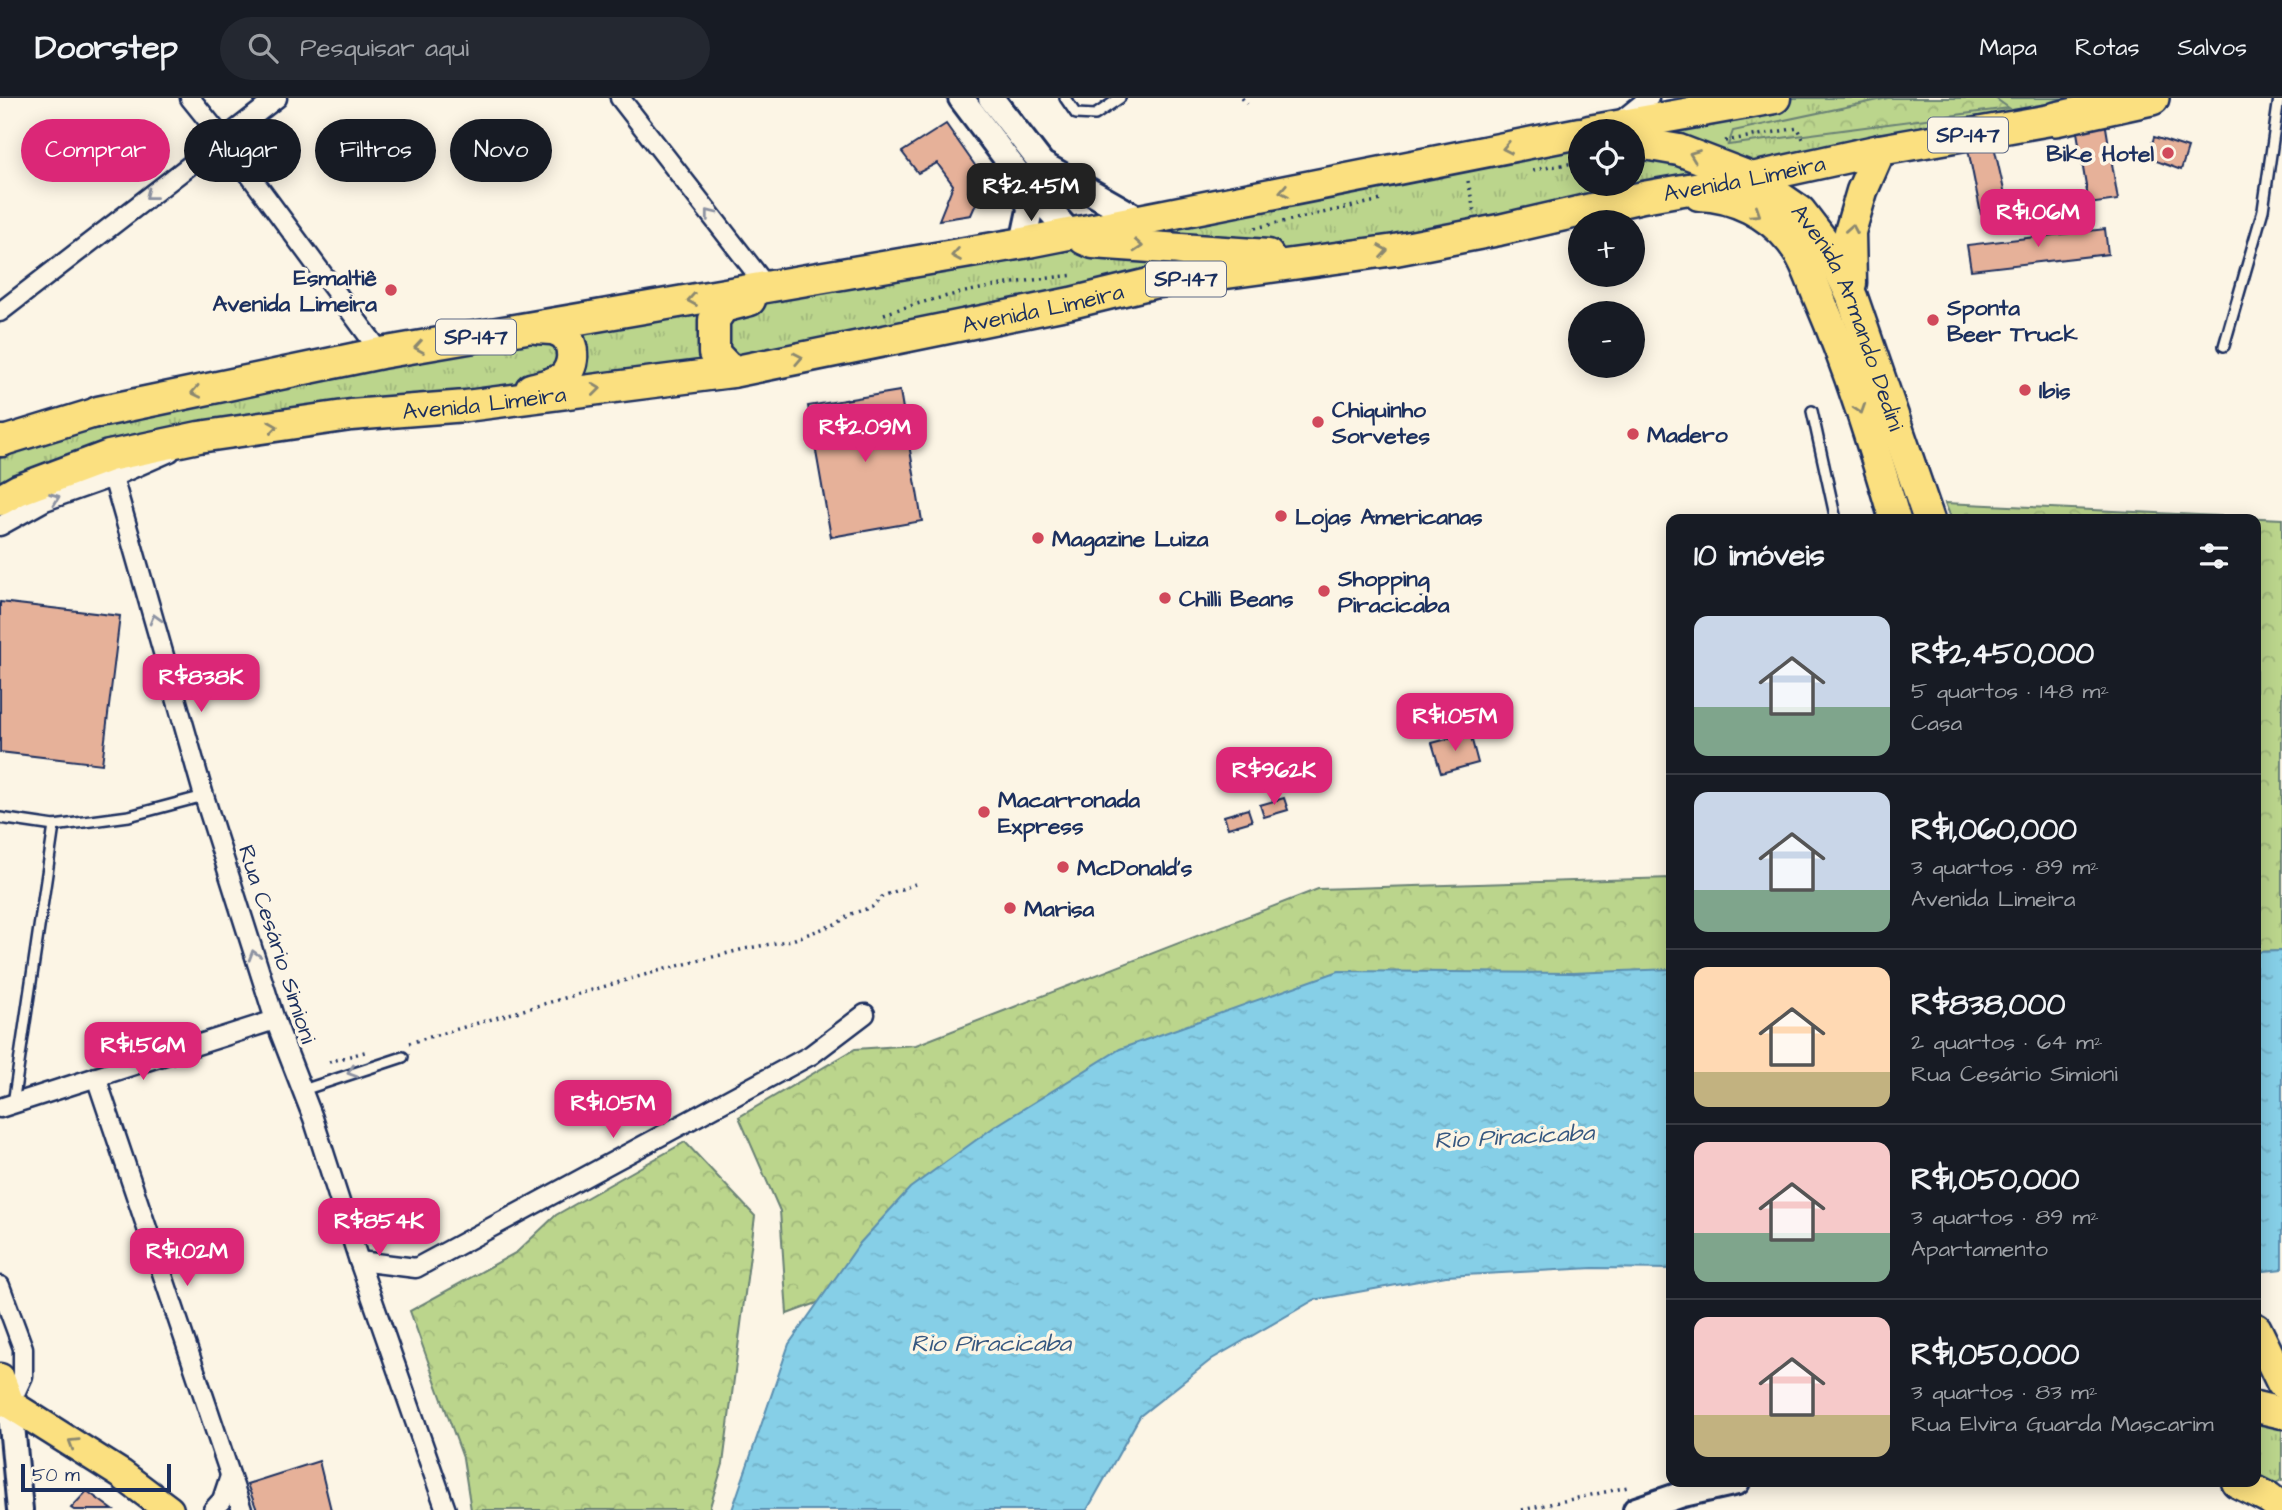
<!DOCTYPE html>
<html lang="pt">
<meta charset="utf-8">
<style>
body{margin:0;font-family:"Architects Daughter",sans-serif;background:#242831;color:#f1f3f6;height:100vh;display:flex;flex-direction:column;font-size:26px;white-space:nowrap}
*{box-sizing:border-box;margin:0}
p{font-size:23px;color:#9ea1a6}
.icon{flex:none;width:38px;height:38px;fill:none;stroke:currentColor;stroke-width:2;stroke-linecap:round;stroke-linejoin:round}
.map{position:relative;flex:1;overflow:hidden}
.panel{position:absolute;left:1666px;top:416px;width:595px;height:973px;display:flex;flex-direction:column;background:#171b24;border-radius:14px;box-shadow:0 4px 18px #0003}
.panel>*{flex:none}
.banner{position:absolute;left:21px;top:21px;width:665px;height:63px;display:flex;gap:14px}
.tools{position:absolute;left:1568px;top:21px;display:grid;gap:14px}
.tools a{display:grid;place-items:center;width:77px;height:77px;border-radius:50%;background:#171b24;box-shadow:0 4px 18px #0003;font-size:35px}
.scale{position:absolute;left:21px;bottom:18px;width:150px;box-sizing:border-box;padding-left:7px;border:4px solid #1b2f5e;border-top:0;font-size:19px;line-height:24px;white-space:nowrap;color:#1b2f5e;-webkit-text-stroke:5px #fcf5e5;paint-order:stroke}
.price{position:absolute;translate:-50% -60px;padding:0 16px;border-radius:14px;background:#db2777;color:#fff;font-size:23px;line-height:46px;filter:drop-shadow(0 2px 4px #0008)}
.price::after{content:'';position:absolute;left:50%;top:42px;width:21px;height:16px;margin-left:-10px;background:inherit;clip-path:polygon(0 0,100% 0,50% 100%)}
.price.current{background:#222;color:#fff}
ul{padding:0;list-style:none}
li{display:flex;align-items:center;gap:21px;height:175px;padding:0 28px}
li+li{border-top:2px solid #363941}
li span{display:grid;place-items:center;flex:none;width:196px;height:140px;border-radius:14px;color:#555}
li>.icon{margin-inline-start:auto}
span .icon{width:84px;height:84px;fill:#fffc;stroke-width:1}
li b{font-size:30px}
h2{display:flex;justify-content:space-between;align-items:center;height:84px;padding:0 28px;font-size:30px}
.tag{padding:0 24px;border-radius:32px;background:#171b24;box-shadow:0 4px 18px #0003;font-size:24px;line-height:63px}
.tag.current{background:#db2777;color:#fff}
header{display:flex;align-items:center;gap:42px;box-sizing:border-box;height:98px;padding:0 35px;background:#171b24;border-bottom:2px solid #363941}
header strong{font-size:33px}
nav{display:flex;gap:38px;margin-inline-start:auto;font-size:24px}
.search{width:490px;height:63px;background:#242831;display:flex;align-items:center;gap:18px;box-sizing:border-box;padding:0 24px;border-radius:38px;color:#9ea1a6;font-size:26px}
.map>svg:first-child{display:block}
.grass{fill:url(#grass-tufts);stroke:#6b8275;stroke-width:2}
.forest{fill:url(#forest-crowns);stroke:#6b8275;stroke-width:2}
.water{fill:url(#water-ripples);stroke:#5b8fb0;stroke-width:2}
.building{fill:#e6b199;stroke:#1b2f5e;stroke-width:2}
.lines{fill:none;stroke-linecap:round;stroke-linejoin:round}
.service-casing{stroke:#1b2f5e;stroke-width:14}
.minor-casing{stroke:#1b2f5e;stroke-width:23}
.secondary-casing{stroke:#1b2f5e;stroke-width:30}
.primary-casing{stroke:#1b2f5e;stroke-width:33}
.trunk-casing{stroke:#1b2f5e;stroke-width:35}
.motorway-casing{stroke:#1b2f5e;stroke-width:38}
.path{stroke:#1b2f5e;stroke-width:3.5;stroke-dasharray:2 5;stroke-linecap:butt}
.service{stroke:#fcf5e5;stroke-width:9}
.minor{stroke:#fcf5e5;stroke-width:18}
.secondary{stroke:#fcf5e5;stroke-width:24}
.primary{stroke:#fbe080;stroke-width:28}
.trunk{stroke:#fbe080;stroke-width:30}
.motorway{stroke:#fbe080;stroke-width:33}
.oneway{stroke:#8b886f}
.oneway2{stroke:#8c92a2}
.poi-dot{fill:#d1495b;stroke:#fcf5e5;stroke-width:2.5}
.labels{text-anchor:middle;stroke-width:7;stroke-linejoin:round;paint-order:stroke}
.shield{fill:#fcf5e5;stroke:#5e6a86;stroke-width:2}
.shield-label{font-size:21px;font-weight:bold;fill:#1b2f5e}
.poi-label{font-size:23px;font-weight:bold;fill:#1b2f5e;stroke:#fcf5e5;text-anchor:start}
.street-label{font-size:23px;fill:#1b2f5e;stroke:#fcf5e5}
.water-label{font-size:24px;font-style:italic;fill:#365780;stroke:#fcf5e5}
</style>
<header>
<strong>Doorstep</strong>
<div class="search"><svg class="icon" aria-label="search" viewBox="0 0 24 24"><circle cx="10" cy="10" r="6"/><path d="M15 15l6 6"/></svg>Pesquisar aqui</div>
<nav><a>Mapa</a><a>Rotas</a><a>Salvos</a></nav>
</header>
<div class="map">
<svg width="2282" height="1412" viewBox="0 0 2282 1412">
<defs>
<pattern id="grass-tufts" width="24" height="20" patternUnits="userSpaceOnUse" patternTransform="scale(1.75)"><rect width="24" height="20" fill="#bbd58c"/><path d="M3 7l-1-3M5 7V3M7 7l1-3M15 17l-1-3M17 17v-4M19 17l1-3" fill="none" stroke="#a0b77b"/></pattern>
<pattern id="forest-crowns" width="20" height="18" patternUnits="userSpaceOnUse" patternTransform="scale(1.75)"><rect width="20" height="18" fill="#bbd58c"/><path d="M2 6a3 3 0 1 1 6 0M12 15a3 3 0 1 1 6 0" fill="none" stroke="#a0b77b"/></pattern>
<pattern id="water-ripples" width="26" height="14" patternUnits="userSpaceOnUse" patternTransform="scale(1.75)"><rect width="26" height="14" fill="#86cfe7"/><path d="M2 4q2-2 4 0t4 0M15 11q2-2 4 0t4 0" fill="none" stroke="#73b2c9"/></pattern>
</defs>
<rect width="100%" height="100%" fill="#fcf5e5"/>
<filter id="ink" filterUnits="userSpaceOnUse"><feTurbulence type="fractalNoise" baseFrequency=".0143" numOctaves="2"/><feDisplacementMap in="SourceGraphic" scale="14" xChannelSelector="R" yChannelSelector="G"/><feConvolveMatrix kernelMatrix="1 2 1 2 8 2 1 2 1" color-interpolation-filters="sRGB"/></filter>
<g filter="url(#ink)">
<!-- grass -->
<g class="grass">
<path d="M1775,0H2117L2056,21L466,308L0,386V344L1580,35V86H1633V33Z"/>
<path d="M2262,1323L2282,1327V1382C2273,1387 2266,1387 2256,1384V1325Z"/>
</g>
<!-- forest -->
<g class="forest">
<path d="M1888,0H1995L2009,10L1728,47L1733,33Z"/>
<path d="M1945,405L2282,421V853L2256,854V422H1952Z"/>
<path d="M1671,780V892L787,1216L780,1113L739,1019L855,951L916,947L1318,791Z"/>
<path d="M685,1044L755,1118L723,1366L709,1412H471L463,1360L410,1213L517,1154L556,1117Z"/>
</g>
<!-- water -->
<g class="water">
<path d="M2282,853V1171L2256,1174V854Z"/>
<path d="M1671,871V1171L1593,1170L1446,1178L1314,1202L1212,1261L1140,1318L1087,1412H732L789,1246L860,1145L910,1090L994,1029L1120,951L1339,873L1572,875Z"/>
</g>
<!-- building -->
<g class="building">
<path d="M2105,23L2118,102L2089,106L2076,28Z"/>
<path d="M946,26L986,83L971,117L939,122L953,87L937,65L918,75L902,54Z"/>
<path d="M2154,39L2188,50L2181,72L2148,60Z"/>
<path d="M1994,48L2008,110L1981,116L1968,51Z"/>
<path d="M2105,131L2108,156L1971,172L1967,147Z"/>
<path d="M900,293L922,423L831,439L808,308Z"/>
<path d="M0,504L120,518L102,666L0,654Z"/>
<path d="M1470,635L1478,665L1441,675L1432,645Z"/>
<path d="M1284,700L1288,712L1264,719L1260,707Z"/>
<path d="M1248,711L1252,723L1228,730L1224,718Z"/>
<path d="M319,1363L331,1412H257L247,1386Z"/>
<path d="M87,1393L113,1412H74L71,1410Z"/>
</g>
<g class="lines">
<!-- service casing -->
<g class="service-casing">
<g id="service">
<path d="M1065,0L1076,16L1095,17L1120,0"/>
<path d="M2224,248L2263,112L2279,0"/>
<path d="M1812,313L1836,422"/>
<path d="M0,720L54,728L129,718L204,698"/>
<path d="M303,992L403,959"/>
<path d="M13,1006L54,728"/>
</g>
</g>
<!-- minor casing -->
<g class="minor-casing">
<g id="minor">
<path d="M190,0L223,41L381,255"/>
<path d="M620,0L767,189"/>
<path d="M1619,24L1649,0"/>
<path d="M0,214L277,0"/>
<path d="M170,354L113,379L204,698L275,922L313,1020L359,1163L446,1412"/>
<path d="M0,428L45,403L113,379"/>
<path d="M96,979L242,1412"/>
<path d="M0,1010L275,922"/>
<path d="M359,1163L416,1170L811,957L865,916"/>
<path d="M0,1188L23,1250V1278L10,1306"/>
<path d="M213,1412L222,1402L230,1378"/>
</g>
</g>
<!-- secondary casing -->
<g class="secondary-casing">
<g id="secondary">
<path d="M961,0L1024,84L1030,112L1023,145"/>
<path d="M991,0L1042,66L1140,122"/>
<path d="M1024,84L1071,136"/>
<path d="M10,1306L20,1412"/>
<path d="M1636,1412L1683,1396L1737,1384"/>
</g>
</g>
<!-- primary casing -->
<g class="primary-casing">
<g id="primary">
<path d="M0,344L98,314"/>
<path d="M0,1280L10,1306L121,1376L169,1412"/>
</g>
</g>
<!-- trunk casing -->
<g class="trunk-casing">
<g id="trunk">
<path d="M1589,33L1775,0"/>
<path id="s1" d="M1633,44L1679,52L1752,80L1800,113L1830,152L1852,199L1929,422"/>
<path d="M1699,97C1735,98 1769,116 1791,143C1805,160 1811,181 1819,200C1850,272 1873,347 1895,422"/>
<path d="M1084,141L1093,145L1268,157"/>
<path d="M1851,185L1850,134L1862,93L1880,52"/>
<path d="M732,274L714,255V222L723,209L750,202"/>
<path d="M531,291C542,288 559,285 566,276C576,263 574,239 558,233C552,230 543,231 536,230"/>
<path d="M98,314L381,255L1023,145L1580,35"/>
<path d="M0,343H2"/>
<path id="s2" d="M0,402L18,392L109,358L199,339L351,317L466,308L732,274L1071,205L1153,185L1395,152L1499,132L1643,99L1752,80L1880,52L2056,21"/>
<path d="M2256,1231L2282,1285"/>
<path d="M2256,1309L2282,1315"/>
<path d="M2237,1384L2269,1400L2282,1410"/>
</g>
</g>
<!-- motorway casing -->
<g class="motorway-casing">
<path id="motorway" d="M2056,21L2152,0"/>
</g>
<!-- path -->
<g class="path">
<path d="M1242,0L1247,6"/>
<path d="M1725,43L1798,30L1805,45"/>
<path d="M1533,72L1580,64"/>
<path d="M1468,83L1474,113"/>
<path d="M1255,130L1381,102"/>
<path d="M884,216C947,195 1010,184 1075,177"/>
<path d="M409,945L658,873L744,851L792,842L838,825L851,816L872,809L883,798L915,786"/>
<path d="M329,964L368,953"/>
<path d="M1522,1412L1628,1389"/>
</g>
<!-- service -->
<use href="#service" class="service"/>
<!-- minor -->
<use href="#minor" class="minor"/>
<!-- secondary -->
<use href="#secondary" class="secondary"/>
<!-- primary -->
<use href="#primary" class="primary"/>
<!-- trunk -->
<use href="#trunk" class="trunk"/>
<!-- motorway -->
<use href="#motorway" class="motorway"/>
</g>
<!-- one-way arrows -->
<defs><path id="oneway-chevron" d="M-2-3.5L2.5 0L-2 3.5" fill="none" stroke-width="1.6" stroke-linecap="round" stroke-linejoin="round" transform="scale(1.75)"/></defs>
<g class="oneway">
<use href="#oneway-chevron" transform="translate(1507 50) rotate(169)"/>
<use href="#oneway-chevron" transform="translate(1694 57) rotate(-159)"/>
<use href="#oneway-chevron" transform="translate(1284 93) rotate(169)"/>
<use href="#oneway-chevron" transform="translate(1756 115) rotate(33)"/>
<use href="#oneway-chevron" transform="translate(1852 131) rotate(-80)"/>
<use href="#oneway-chevron" transform="translate(1138 148) rotate(4)"/>
<use href="#oneway-chevron" transform="translate(1383 153) rotate(-9)"/>
<use href="#oneway-chevron" transform="translate(956 157) rotate(170)"/>
<use href="#oneway-chevron" transform="translate(692 202) rotate(170)"/>
<use href="#oneway-chevron" transform="translate(419 249) rotate(171)"/>
<use href="#oneway-chevron" transform="translate(798 260) rotate(-11)"/>
<use href="#oneway-chevron" transform="translate(596 291) rotate(-7)"/>
<use href="#oneway-chevron" transform="translate(196 294) rotate(168)"/>
<use href="#oneway-chevron" transform="translate(1860 311) rotate(72)"/>
<use href="#oneway-chevron" transform="translate(273 329) rotate(-8)"/>
<use href="#oneway-chevron" transform="translate(73 1345) rotate(-148)"/>
</g>
<g class="oneway2">
<use href="#oneway-chevron" transform="translate(150 97) rotate(142)"/>
<use href="#oneway-chevron" transform="translate(710 116) rotate(-128)"/>
<use href="#oneway-chevron" transform="translate(55 400) rotate(-21)"/>
<use href="#oneway-chevron" transform="translate(155 521) rotate(-106)"/>
<use href="#oneway-chevron" transform="translate(254 857) rotate(-107)"/>
<use href="#oneway-chevron" transform="translate(352 974) rotate(162)"/>
</g>
</g>
<!-- markers -->
<g class="poi-dot">
<circle cx="2168" cy="55" r="7"/>
<circle cx="391" cy="192" r="7"/>
<circle cx="1933" cy="222" r="7"/>
<circle cx="2025" cy="292" r="7"/>
<circle cx="1318" cy="324" r="7"/>
<circle cx="1633" cy="336" r="7"/>
<circle cx="1281" cy="418" r="7"/>
<circle cx="1038" cy="440" r="7"/>
<circle cx="1324" cy="493" r="7"/>
<circle cx="1165" cy="500" r="7"/>
<circle cx="984" cy="714" r="7"/>
<circle cx="1063" cy="769" r="7"/>
<circle cx="1010" cy="810" r="7"/>
</g>
<g class="labels">
<!-- shield labels -->
<g class="shield">
<rect x="1928" y="19.5" width="80" height="35" rx="5"/>
<rect x="1146" y="163.5" width="80" height="35" rx="5"/>
<rect x="436" y="221.5" width="80" height="35" rx="5"/>
</g>
<g class="shield-label">
<text x="1968" y="44">SP-147</text>
<text x="1186" y="188">SP-147</text>
<text x="476" y="246">SP-147</text>
</g>
<!-- poi labels -->
<g class="poi-label">
<text x="2154" y="63" text-anchor="end">Bike Hotel</text>
<text x="377" y="187" text-anchor="end">Esmaltiê<tspan x="377" dy="26">Avenida Limeira</tspan></text>
<text x="1947" y="217">Sponta<tspan x="1947" dy="26">Beer Truck</tspan></text>
<text x="2039" y="300">Ibis</text>
<text x="1332" y="319">Chiquinho<tspan x="1332" dy="26">Sorvetes</tspan></text>
<text x="1647" y="344">Madero</text>
<text x="1295" y="426">Lojas Americanas</text>
<text x="1052" y="448">Magazine Luiza</text>
<text x="1338" y="488">Shopping<tspan x="1338" dy="26">Piracicaba</tspan></text>
<text x="1179" y="508">Chilli Beans</text>
<text x="998" y="709">Macarronada<tspan x="998" dy="26">Express</tspan></text>
<text x="1077" y="777">McDonald's</text>
<text x="1024" y="818">Marisa</text>
</g>
<!-- street labels -->
<g class="street-label">
<text dy="8" stroke="none"><textPath href="#s2" startOffset="1778">Avenida Limeira</textPath></text>
<text dy="8" stroke="none"><textPath href="#s2" startOffset="1064">Avenida Limeira</textPath></text>
<text dy="8" stroke="none"><textPath href="#s1" startOffset="301">Avenida Armando Dedini</textPath></text>
<text dy="8" stroke="none"><textPath href="#s2" startOffset="497">Avenida Limeira</textPath></text>
<text transform="translate(278 846) rotate(72)" y="8">Rua Cesário Simioni</text>
</g>
<!-- water labels -->
<g class="water-label">
<text transform="translate(1514 1038) rotate(-3)" y="8">Rio Piracicaba</text>
<text x="991" y="1253">Rio Piracicaba</text>
</g>
</g>
</svg>
<div class="tools">
<a><svg class="icon" aria-label="locate" viewBox="0 0 24 24"><circle cx="12" cy="12" r="6"/><path d="M12 2v4M12 18v4M2 12h4M18 12h4"/></svg></a>
<a>+</a>
<a>−</a>
</div>
<div class="scale">50 m</div>
<b class="price current" style="left:1031px;top:125px">R$2.45M</b>
<b class="price" style="left:2038px;top:151px">R$1.06M</b>
<b class="price" style="left:865px;top:366px">R$2.09M</b>
<b class="price" style="left:201px;top:616px">R$838K</b>
<b class="price" style="left:1455px;top:655px">R$1.05M</b>
<b class="price" style="left:1274px;top:709px">R$962K</b>
<b class="price" style="left:143px;top:984px">R$1.56M</b>
<b class="price" style="left:613px;top:1042px">R$1.05M</b>
<b class="price" style="left:379px;top:1160px">R$854K</b>
<b class="price" style="left:187px;top:1190px">R$1.02M</b>
<div class="banner">
<a class="tag current">Comprar</a>
<a class="tag">Alugar</a>
<a class="tag">Filtros</a>
<a class="tag">Novo</a>
</div>
<section class="panel">
<h2>10 imóveis<svg class="icon" aria-label="filters" viewBox="0 0 24 24"><path d="M4 7h16M4 17h16"/><circle cx="9" cy="7" r="2"/><circle cx="15" cy="17" r="2"/></svg></h2>
<ul>
<li><span style="background:linear-gradient(#c9d6e8 65%,#7fa58c 0)"><svg class="icon" aria-label="home" viewBox="0 0 24 24"><path d="M3 11l9-7 9 7M6 9v11h12V9"/></svg></span><div><b>R$2,450,000</b><p>5 quartos · 148 m²</p><p>Casa</p></div></li>
<li><span style="background:linear-gradient(#c9d6e8 70%,#7fa58c 0)"><svg class="icon" aria-label="home" viewBox="0 0 24 24"><path d="M3 11l9-7 9 7M6 9v11h12V9"/></svg></span><div><b>R$1,060,000</b><p>3 quartos · 89 m²</p><p>Avenida Limeira</p></div></li>
<li><span style="background:linear-gradient(#ffd9b3 75%,#c2b280 0)"><svg class="icon" aria-label="home" viewBox="0 0 24 24"><path d="M3 11l9-7 9 7M6 9v11h12V9"/></svg></span><div><b>R$838,000</b><p>2 quartos · 64 m²</p><p>Rua Cesário Simioni</p></div></li>
<li><span style="background:linear-gradient(#f6c9c9 65%,#7fa58c 0)"><svg class="icon" aria-label="home" viewBox="0 0 24 24"><path d="M3 11l9-7 9 7M6 9v11h12V9"/></svg></span><div><b>R$1,050,000</b><p>3 quartos · 89 m²</p><p>Apartamento</p></div></li>
<li><span style="background:linear-gradient(#f6c9c9 70%,#c2b280 0)"><svg class="icon" aria-label="home" viewBox="0 0 24 24"><path d="M3 11l9-7 9 7M6 9v11h12V9"/></svg></span><div><b>R$1,050,000</b><p>3 quartos · 83 m²</p><p>Rua Elvira Guarda Mascarim</p></div></li>
</ul>
</section>
</div>
